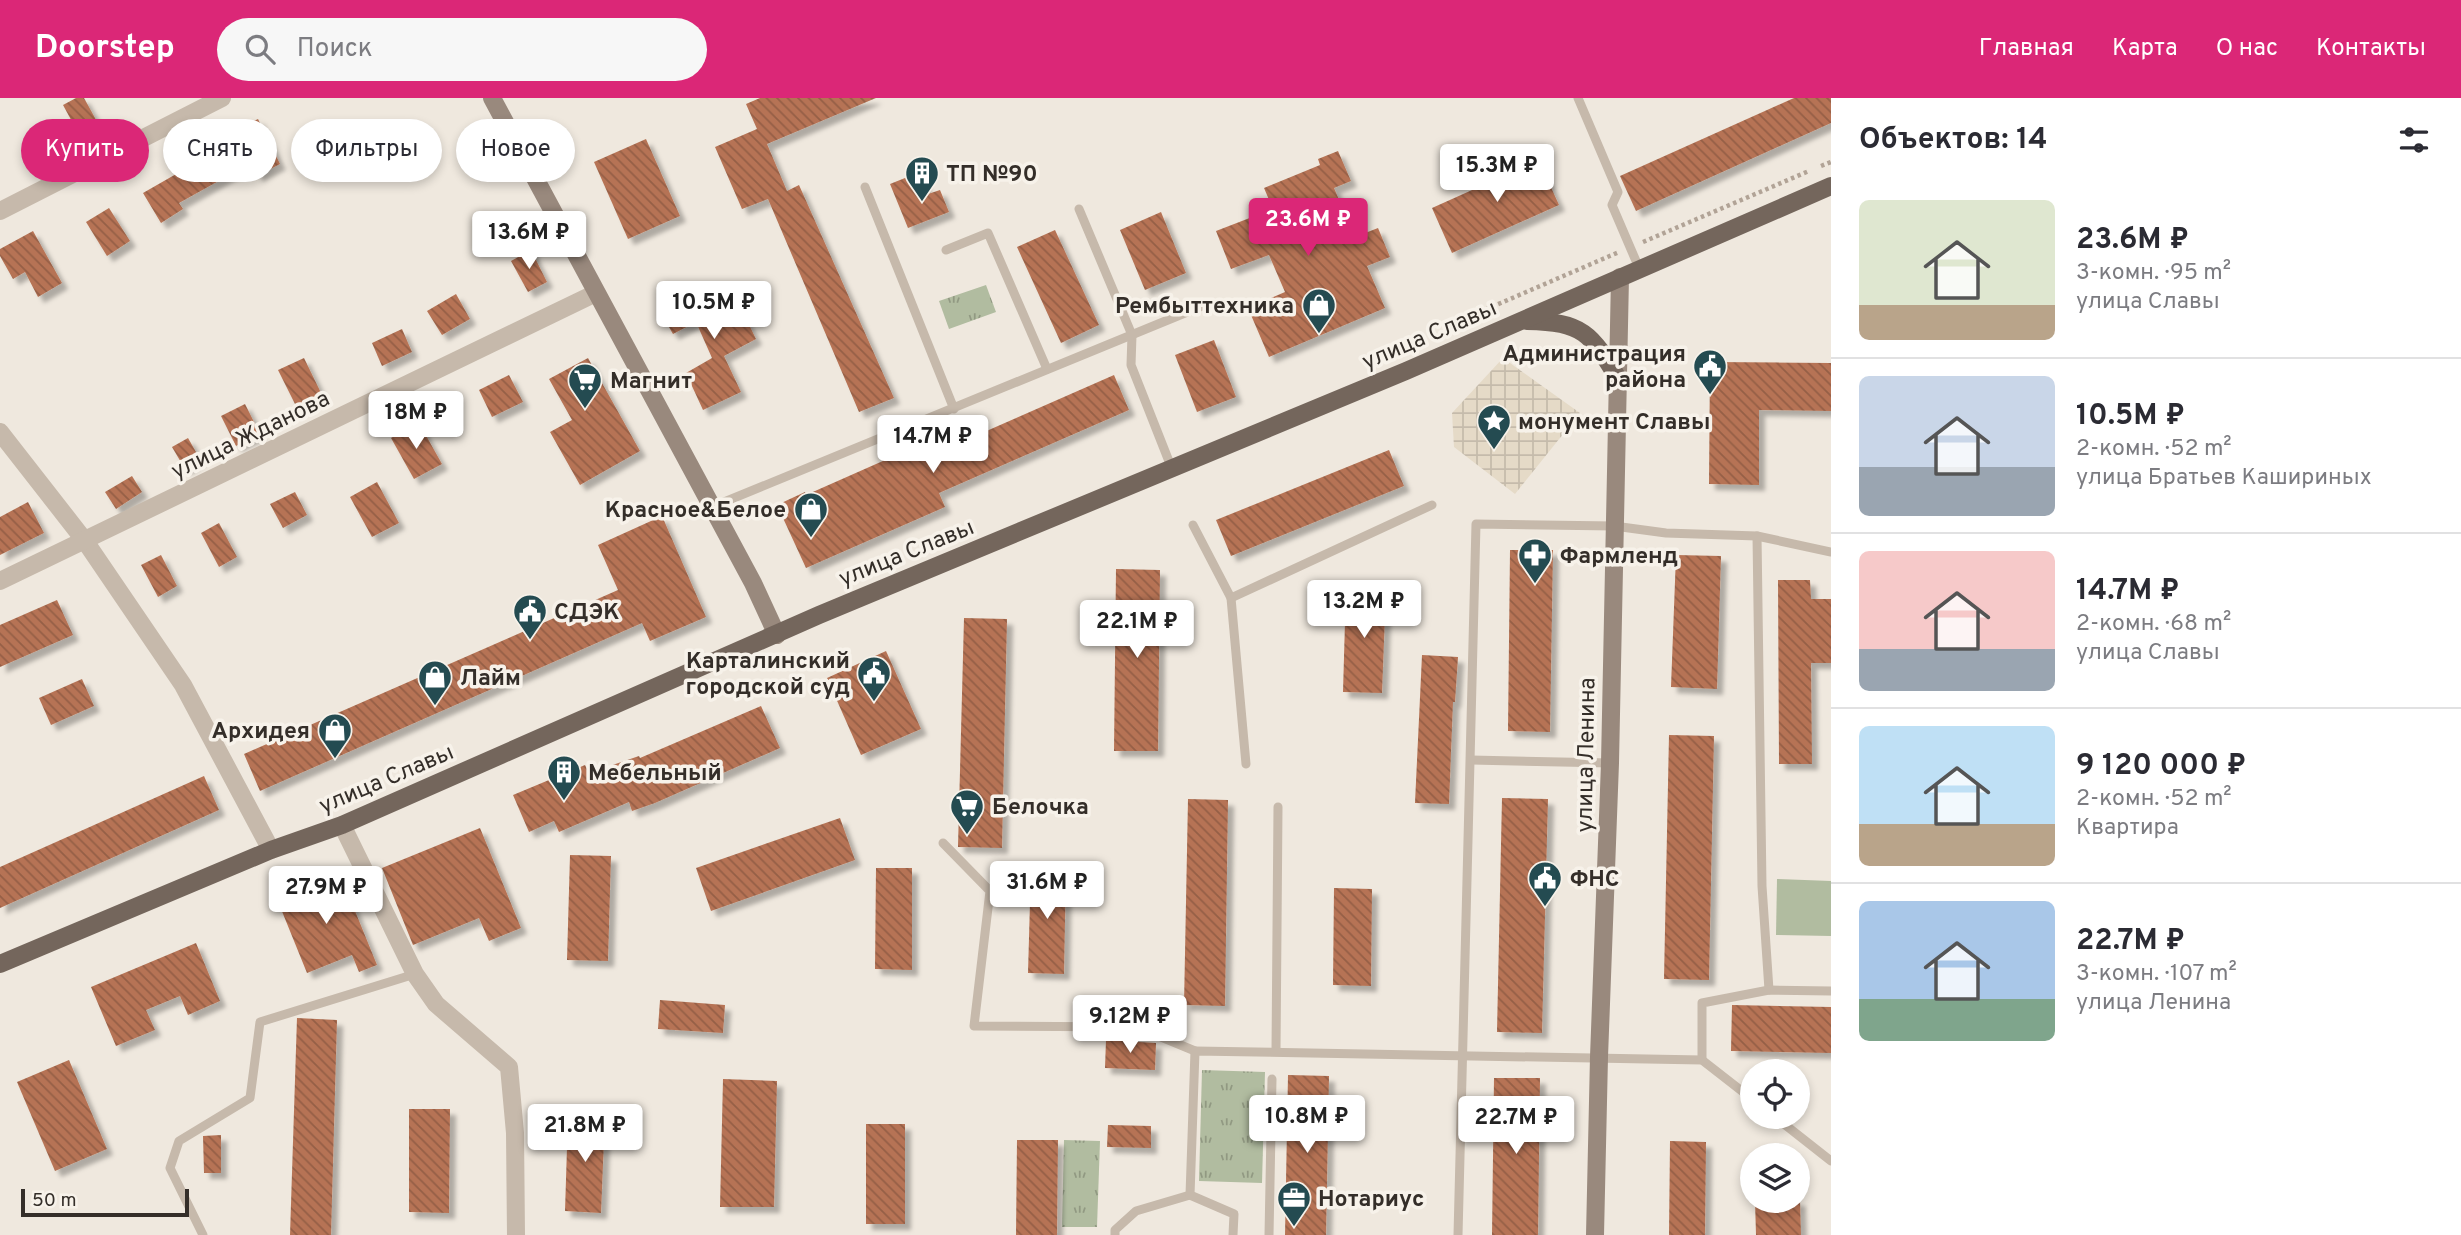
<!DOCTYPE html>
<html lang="ru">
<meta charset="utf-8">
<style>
body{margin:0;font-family:Overpass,sans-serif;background:#f7f7f7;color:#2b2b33;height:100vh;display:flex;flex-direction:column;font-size:26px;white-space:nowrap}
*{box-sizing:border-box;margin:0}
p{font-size:23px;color:#7c7c81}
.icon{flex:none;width:38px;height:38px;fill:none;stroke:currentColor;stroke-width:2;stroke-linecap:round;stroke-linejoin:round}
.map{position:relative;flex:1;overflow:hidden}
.side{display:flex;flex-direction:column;background:#fff;width:630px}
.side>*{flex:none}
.hud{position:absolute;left:21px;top:21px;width:665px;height:63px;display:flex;gap:14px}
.tools{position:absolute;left:1740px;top:961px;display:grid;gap:14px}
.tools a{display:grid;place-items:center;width:70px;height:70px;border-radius:50%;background:#fff;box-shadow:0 4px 10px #0003;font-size:35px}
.scale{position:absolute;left:21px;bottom:18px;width:168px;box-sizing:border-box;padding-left:7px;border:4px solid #342e29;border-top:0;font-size:19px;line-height:24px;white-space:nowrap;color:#342e29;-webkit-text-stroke:5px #f7f2ea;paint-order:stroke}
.price{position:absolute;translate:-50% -60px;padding:0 16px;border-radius:7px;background:#fff;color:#222;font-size:23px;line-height:46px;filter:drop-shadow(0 2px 4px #0008)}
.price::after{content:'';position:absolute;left:50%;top:42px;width:21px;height:16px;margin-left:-10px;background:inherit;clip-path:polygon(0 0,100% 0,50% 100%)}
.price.current{background:#db2777;color:#fff}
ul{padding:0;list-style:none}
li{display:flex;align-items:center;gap:21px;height:175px;padding:0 28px}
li+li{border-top:2px solid #e1e1e2}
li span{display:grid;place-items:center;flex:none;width:196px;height:140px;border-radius:10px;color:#555}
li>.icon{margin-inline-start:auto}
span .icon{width:84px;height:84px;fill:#fffc;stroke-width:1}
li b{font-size:30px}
h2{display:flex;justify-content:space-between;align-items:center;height:84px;padding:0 28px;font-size:30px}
.chip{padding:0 24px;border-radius:32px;background:#fff;box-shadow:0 4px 10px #0003;font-size:24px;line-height:63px}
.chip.current{background:#db2777;color:#fff}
header{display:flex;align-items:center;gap:42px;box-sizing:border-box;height:98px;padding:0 35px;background:#db2777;color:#fff}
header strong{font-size:33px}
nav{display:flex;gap:38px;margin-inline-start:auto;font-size:24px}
.search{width:490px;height:63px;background:#f7f7f7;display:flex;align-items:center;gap:18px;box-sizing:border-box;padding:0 24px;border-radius:38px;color:#7c7c81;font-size:26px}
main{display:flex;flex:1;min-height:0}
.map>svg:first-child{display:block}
.park{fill:url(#park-tufts)}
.pitch{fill:#b1bca0}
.plaza{fill:url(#plaza-grid)}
.building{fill:url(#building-back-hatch);filter:url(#shadow)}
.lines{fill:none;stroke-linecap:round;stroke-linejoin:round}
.path{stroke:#b1a396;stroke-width:4.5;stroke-dasharray:3.5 3.5;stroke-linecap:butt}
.lane{stroke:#c6b9ab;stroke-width:9}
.street{stroke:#c6b9ab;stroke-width:18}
.secondary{stroke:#99897d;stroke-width:18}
.primary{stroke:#74665c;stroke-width:18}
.labels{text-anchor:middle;stroke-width:7;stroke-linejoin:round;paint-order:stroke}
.poi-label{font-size:23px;font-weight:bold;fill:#342e29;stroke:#f7f2ea;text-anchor:start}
.street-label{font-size:23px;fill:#342e29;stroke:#f7f2ea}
</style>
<header>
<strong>Doorstep</strong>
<div class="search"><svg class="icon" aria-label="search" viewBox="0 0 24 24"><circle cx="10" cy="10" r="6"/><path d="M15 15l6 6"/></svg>Поиск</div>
<nav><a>Главная</a><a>Карта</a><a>О нас</a><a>Контакты</a></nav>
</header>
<main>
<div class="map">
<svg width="1831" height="1137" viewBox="0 0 1831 1137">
<defs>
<pattern id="park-tufts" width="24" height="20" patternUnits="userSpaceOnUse" patternTransform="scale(1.75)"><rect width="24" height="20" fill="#b1bca0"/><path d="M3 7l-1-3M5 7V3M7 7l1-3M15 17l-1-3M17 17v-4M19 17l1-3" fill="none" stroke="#919982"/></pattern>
<pattern id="plaza-grid" width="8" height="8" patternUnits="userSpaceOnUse" patternTransform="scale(1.75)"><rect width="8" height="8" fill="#e5dac7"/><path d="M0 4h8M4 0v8" fill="none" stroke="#c5bbab"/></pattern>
<pattern id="building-back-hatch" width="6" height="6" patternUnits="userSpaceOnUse" patternTransform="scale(1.75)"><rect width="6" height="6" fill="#b67354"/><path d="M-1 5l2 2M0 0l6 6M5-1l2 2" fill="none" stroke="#955f46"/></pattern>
<filter id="shadow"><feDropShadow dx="6" dy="6" stdDeviation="2" flood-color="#0004"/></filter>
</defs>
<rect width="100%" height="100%" fill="#efe8de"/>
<!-- park -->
<g class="park">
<path d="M986,187L996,214L949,231L939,203Z"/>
<path d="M1202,972L1265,974L1262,1085L1199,1083Z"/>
<path d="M1064,1042L1100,1043L1097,1129H1062Z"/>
</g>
<!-- pitch -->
<path class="pitch" d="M1777,781L1831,783V838L1776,837Z"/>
<!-- plaza -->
<path class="plaza" d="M1503,260L1580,315L1515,396L1454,349L1452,315Z"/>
<!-- building -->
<g class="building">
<path d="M76,0H84L100,29L81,40L63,7Z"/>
<path d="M760,0H876L767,46L787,93L799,87L894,300L859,314L768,101L742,111L715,49L757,31L746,6Z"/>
<path d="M1794,0H1831V25L1636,113L1620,78Z"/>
<path d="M258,21L280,66L257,78L251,65L179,105L183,111L161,125L143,95L239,40L235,32Z"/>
<path d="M646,41L680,118L628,141L594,64Z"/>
<path d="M1534,52L1559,107L1452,155L1432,110L1510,75L1505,65Z"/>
<path d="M1338,53L1351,83L1334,90L1355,139L1378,130L1390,159L1367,168L1385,210L1269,259L1248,210L1285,194L1269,157L1231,171L1216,133L1273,111L1264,90L1320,67L1318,61Z"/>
<path d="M920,74L928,96L940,92L949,114L908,130L890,86Z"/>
<path d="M109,110L130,143L107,158L86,124Z"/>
<path d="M1161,114L1186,175L1145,192L1120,132Z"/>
<path d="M1055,132L1099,227L1061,245L1017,149Z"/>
<path d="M33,133L62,185L38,199L25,174L13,181L0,158V151Z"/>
<path d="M531,152L547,184L528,194L511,163Z"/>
<path d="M728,184L756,241L724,258L741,294L703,312L686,275L712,260L696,224L673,236L662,217Z"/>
<path d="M456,196L470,221L442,237L427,213Z"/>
<path d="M402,231L412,254L382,268L372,245Z"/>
<path d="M1214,242L1236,299L1197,314L1175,257Z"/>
<path d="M304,260L322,297L297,310L278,272Z"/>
<path d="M588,260L640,353L580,387L550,334L572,322L549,281Z"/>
<path d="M1710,264L1831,265V313L1759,312V387L1709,386Z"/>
<path d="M509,277L523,304L492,319L479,292Z"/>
<path d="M1114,277L1129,312L939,395L945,409L806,470L777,407L805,394L806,397L919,347L925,360Z"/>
<path d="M245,306L260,336L236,348L221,318Z"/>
<path d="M419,325L442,366L414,381L391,340Z"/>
<path d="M188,340L200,361L185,371L172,349Z"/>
<path d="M1389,352L1404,388L1231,458L1216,422Z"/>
<path d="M132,378L142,394L116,411L105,394Z"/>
<path d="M377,384L399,425L372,439L350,399Z"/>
<path d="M295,394L307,417L283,430L270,406Z"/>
<path d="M28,404L44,435L0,457V419Z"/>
<path d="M662,418L706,519L650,543L642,525L260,693L244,656L618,492L598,447Z"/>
<path d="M219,425L237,459L219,469L201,435Z"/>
<path d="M1510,452H1553L1550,634L1508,633Z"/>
<path d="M161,457L177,488L158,499L141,467Z"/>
<path d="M1676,457L1721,458L1717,591L1671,589Z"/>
<path d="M1116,471L1160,472L1158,653H1114Z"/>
<path d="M1778,482H1810L1811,501H1831V565H1811L1812,666H1779Z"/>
<path d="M1346,489L1386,491L1382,595L1343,594Z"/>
<path d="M57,502L73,537L0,569V527Z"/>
<path d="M964,520L1007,521L1002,750L958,749Z"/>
<path d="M886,553L921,631L861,657L827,580Z"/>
<path d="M1422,557L1458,559L1455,604H1453L1449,706L1415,705Z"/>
<path d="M82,581L94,608L51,627L39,600Z"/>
<path d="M761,608L780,650L655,705L632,713L629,704L559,734L554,723L529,734L513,697L585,667L589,675L639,658L640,660Z"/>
<path d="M1669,637L1714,638L1709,882L1664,881Z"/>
<path d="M204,678L219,712L0,810V769Z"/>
<path d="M1502,700L1548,701L1542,935L1497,934Z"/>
<path d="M1188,701L1228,702L1225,908L1184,907Z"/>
<path d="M840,720L855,762L711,813L696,770Z"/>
<path d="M480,730L521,830L489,843L479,820L413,847L382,770Z"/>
<path d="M570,757L611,758L608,863L567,862Z"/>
<path d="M1031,769H1066L1064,876L1028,875Z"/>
<path d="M876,770H912V872L875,871Z"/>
<path d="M340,776L377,867L359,874L352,857L307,875L277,801Z"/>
<path d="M1334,790L1372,791L1371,888L1333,887Z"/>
<path d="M196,845L220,903L188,917L180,898L146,912L155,932L116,948L91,889Z"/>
<path d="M660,902L725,907L723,935L658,931Z"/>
<path d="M1732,907L1831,909V955L1731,953Z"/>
<path d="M297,920L337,922L331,1137H290Z"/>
<path d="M1106,942L1156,945L1155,972L1105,970Z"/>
<path d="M69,962L107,1051L55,1073L17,984Z"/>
<path d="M1288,977L1329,978L1326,1137H1285Z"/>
<path d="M1494,980H1540L1538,1137H1492Z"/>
<path d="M723,981L777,983L774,1109H720Z"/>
<path d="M409,1011H450L449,1115L409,1114Z"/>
<path d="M568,1017L605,1018L601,1115L565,1113Z"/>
<rect x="866" y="1026" width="39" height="100"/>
<path d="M1108,1027L1151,1028V1050L1107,1049Z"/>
<path d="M221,1037V1075H204L203,1038Z"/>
<path d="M1017,1042H1058L1057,1137H1016Z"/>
<path d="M1670,1043L1706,1044L1705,1137H1669Z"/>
<path d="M1755,1102H1800L1801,1137H1756Z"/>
</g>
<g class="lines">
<!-- path -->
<g class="path">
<path d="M1821,68L1831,64"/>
<path d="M1643,144L1809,73"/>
<path d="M1466,220L1619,154"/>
</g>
<!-- lane -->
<g class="lane">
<path d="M1578,0L1618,94L1612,107L1639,170"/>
<path d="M865,89L954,311"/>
<path d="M1079,111L1132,237L1131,267L1172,371"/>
<path d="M946,152L988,135L1047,271"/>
<path d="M712,409L1202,208"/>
<path d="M1193,427L1231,500L1246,666"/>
<path d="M1757,438L1762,788L1769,892"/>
<path d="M1231,500L1432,407"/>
<path d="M1471,662L1610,665"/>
<path d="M943,745L990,793L974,928L1137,929L1195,953"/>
<path d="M1276,953L1278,709"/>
<path d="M1702,962V905L1769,892L1831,893"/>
<path d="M1774,1018L1831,1063"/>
<path d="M203,1137L170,1070L179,1043L250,1000L260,924L415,876"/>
<path d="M1115,1137V1132L1136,1113L1190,1097"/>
<path d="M1233,1137L1234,1116L1190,1097L1195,953L1702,962L1752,1001"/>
<path d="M1269,1137L1272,981"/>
<path d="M1458,1137L1476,426L1614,428L1666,435L1757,438L1831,454"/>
</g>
<!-- street -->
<g class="street">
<path d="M0,113L222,0"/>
<path d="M0,334L85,443L183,587L271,752"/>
<path d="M0,483L596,195"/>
<path d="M342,727L415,876L436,906L509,969L515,1035L516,1137"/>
</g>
<!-- secondary -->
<g class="secondary">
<path d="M492,0L753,485L777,537"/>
<path d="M1595,1137L1599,959L1610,665L1620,179"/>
</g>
<!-- primary -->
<g class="primary">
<path d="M1527,223C1583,224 1591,235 1619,282"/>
<path d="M0,866L271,752L342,727L819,517L1406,273L1831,88"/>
</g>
</g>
<!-- icons -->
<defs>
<g id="building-pin" transform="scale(1.75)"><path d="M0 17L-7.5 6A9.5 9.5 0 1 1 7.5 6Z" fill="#244b51" stroke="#f7f2ea"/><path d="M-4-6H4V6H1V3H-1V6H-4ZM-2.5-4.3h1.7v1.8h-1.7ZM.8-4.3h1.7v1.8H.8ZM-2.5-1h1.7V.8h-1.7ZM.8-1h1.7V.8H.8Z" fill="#fff"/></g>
<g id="shop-pin" transform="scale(1.75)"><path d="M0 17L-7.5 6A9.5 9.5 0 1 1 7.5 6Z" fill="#244b51" stroke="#f7f2ea"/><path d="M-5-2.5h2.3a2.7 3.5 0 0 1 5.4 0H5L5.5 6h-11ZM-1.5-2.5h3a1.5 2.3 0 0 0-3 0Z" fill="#fff"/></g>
<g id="civic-pin" transform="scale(1.75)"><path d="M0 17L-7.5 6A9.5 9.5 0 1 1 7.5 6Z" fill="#244b51" stroke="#f7f2ea"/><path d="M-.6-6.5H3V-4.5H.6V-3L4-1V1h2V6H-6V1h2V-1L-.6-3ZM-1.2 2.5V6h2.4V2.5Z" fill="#fff"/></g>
<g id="supermarket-pin" transform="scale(1.75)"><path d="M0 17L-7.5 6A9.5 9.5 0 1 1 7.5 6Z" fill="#244b51" stroke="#f7f2ea"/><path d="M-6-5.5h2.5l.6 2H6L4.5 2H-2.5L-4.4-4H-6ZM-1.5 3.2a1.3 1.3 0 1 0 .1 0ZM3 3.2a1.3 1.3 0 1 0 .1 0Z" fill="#fff"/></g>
<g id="sight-pin" transform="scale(1.75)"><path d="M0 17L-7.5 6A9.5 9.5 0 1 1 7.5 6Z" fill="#244b51" stroke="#f7f2ea"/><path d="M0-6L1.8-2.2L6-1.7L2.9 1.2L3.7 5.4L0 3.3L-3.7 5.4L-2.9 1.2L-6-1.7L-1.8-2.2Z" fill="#fff"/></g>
<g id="pharmacy-pin" transform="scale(1.75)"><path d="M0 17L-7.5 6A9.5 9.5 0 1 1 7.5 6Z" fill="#244b51" stroke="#f7f2ea"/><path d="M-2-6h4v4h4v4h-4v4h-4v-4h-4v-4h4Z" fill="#fff"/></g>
<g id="office-pin" transform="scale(1.75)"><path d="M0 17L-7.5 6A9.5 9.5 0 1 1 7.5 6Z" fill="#244b51" stroke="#f7f2ea"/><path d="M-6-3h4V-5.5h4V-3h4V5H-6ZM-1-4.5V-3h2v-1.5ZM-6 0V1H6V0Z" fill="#fff"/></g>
</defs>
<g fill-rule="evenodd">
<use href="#building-pin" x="922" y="75"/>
<use href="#shop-pin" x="1319" y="207"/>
<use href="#civic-pin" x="1710" y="268"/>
<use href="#supermarket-pin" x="585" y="282"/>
<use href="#sight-pin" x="1494" y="323"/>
<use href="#shop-pin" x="811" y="411"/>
<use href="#pharmacy-pin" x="1535" y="457"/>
<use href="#civic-pin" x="530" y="513"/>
<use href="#civic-pin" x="874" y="575"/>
<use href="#shop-pin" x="435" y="579"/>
<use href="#shop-pin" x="335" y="632"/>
<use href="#building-pin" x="564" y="674"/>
<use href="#supermarket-pin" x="967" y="708"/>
<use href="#civic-pin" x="1545" y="780"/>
<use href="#office-pin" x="1294" y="1100"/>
</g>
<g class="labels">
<!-- poi labels -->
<g class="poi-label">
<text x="946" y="83">ТП №90</text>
<text x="1294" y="215" text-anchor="end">Рембыттехника</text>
<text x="1686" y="263" text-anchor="end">Администрация<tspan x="1686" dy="26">района</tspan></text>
<text x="610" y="290">Магнит</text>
<text x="1518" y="331">монумент Славы</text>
<text x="786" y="419" text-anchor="end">Красное&amp;Белое</text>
<text x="1560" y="465">Фармленд</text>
<text x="554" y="521">СДЭК</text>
<text x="850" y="570" text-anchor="end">Карталинский<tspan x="850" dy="26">городской суд</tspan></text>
<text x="460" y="587">Лайм</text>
<text x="310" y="640" text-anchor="end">Архидея</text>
<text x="588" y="682">Мебельный</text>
<text x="992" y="716">Белочка</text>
<text x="1570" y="788">ФНС</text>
<text x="1318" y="1108">Нотариус</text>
</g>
<!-- street labels -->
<g class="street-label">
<text transform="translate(1429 236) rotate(-23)" y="8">улица Славы</text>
<text transform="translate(250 336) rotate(-26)" y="8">улица Жданова</text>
<text transform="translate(906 454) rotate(-22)" y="8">улица Славы</text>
<text transform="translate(1585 657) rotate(-89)" y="8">улица Ленина</text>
<text transform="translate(386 680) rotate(-23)" y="8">улица Славы</text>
</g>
</g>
</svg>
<div class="tools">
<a><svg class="icon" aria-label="locate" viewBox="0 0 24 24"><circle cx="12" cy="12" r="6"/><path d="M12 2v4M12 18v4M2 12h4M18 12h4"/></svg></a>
<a><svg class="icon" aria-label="layers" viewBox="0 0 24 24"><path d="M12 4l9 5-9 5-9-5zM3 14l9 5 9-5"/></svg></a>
</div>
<div class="scale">50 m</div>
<b class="price" style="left:1497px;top:106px">15.3M ₽</b>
<b class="price current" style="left:1308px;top:160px">23.6M ₽</b>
<b class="price" style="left:529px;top:173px">13.6M ₽</b>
<b class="price" style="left:714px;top:243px">10.5M ₽</b>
<b class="price" style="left:416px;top:353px">18M ₽</b>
<b class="price" style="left:933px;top:377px">14.7M ₽</b>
<b class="price" style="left:1364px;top:542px">13.2M ₽</b>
<b class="price" style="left:1137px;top:562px">22.1M ₽</b>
<b class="price" style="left:1047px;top:823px">31.6M ₽</b>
<b class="price" style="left:326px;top:828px">27.9M ₽</b>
<b class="price" style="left:1130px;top:957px">9.12M ₽</b>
<b class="price" style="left:1307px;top:1057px">10.8M ₽</b>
<b class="price" style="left:1516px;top:1058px">22.7M ₽</b>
<b class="price" style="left:585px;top:1066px">21.8M ₽</b>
<div class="hud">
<a class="chip current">Купить</a>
<a class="chip">Снять</a>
<a class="chip">Фильтры</a>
<a class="chip">Новое</a>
</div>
</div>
<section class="side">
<h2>Объектов: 14<svg class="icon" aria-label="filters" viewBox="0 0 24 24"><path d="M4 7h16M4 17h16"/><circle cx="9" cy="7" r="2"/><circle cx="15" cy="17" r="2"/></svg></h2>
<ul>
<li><span style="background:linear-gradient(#dfe7d0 75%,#b9a48a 0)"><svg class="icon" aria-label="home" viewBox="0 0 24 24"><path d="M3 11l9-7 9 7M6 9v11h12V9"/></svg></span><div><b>23.6M ₽</b><p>3-комн. · 95 m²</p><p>улица Славы</p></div></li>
<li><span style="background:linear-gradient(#c9d6e8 65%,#9aa5b1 0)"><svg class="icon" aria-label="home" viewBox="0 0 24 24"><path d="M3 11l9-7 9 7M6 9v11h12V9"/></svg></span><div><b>10.5M ₽</b><p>2-комн. · 52 m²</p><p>улица Братьев Кашириных</p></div></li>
<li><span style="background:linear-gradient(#f6c9c9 70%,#9aa5b1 0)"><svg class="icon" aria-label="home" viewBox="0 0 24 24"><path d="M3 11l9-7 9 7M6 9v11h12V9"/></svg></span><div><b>14.7M ₽</b><p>2-комн. · 68 m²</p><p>улица Славы</p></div></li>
<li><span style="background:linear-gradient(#bfe0f5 70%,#b9a48a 0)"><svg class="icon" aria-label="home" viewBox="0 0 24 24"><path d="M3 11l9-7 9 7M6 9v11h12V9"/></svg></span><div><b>9 120 000 ₽</b><p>2-комн. · 52 m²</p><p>Квартира</p></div></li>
<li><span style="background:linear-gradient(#a9c7e8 70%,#7fa58c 0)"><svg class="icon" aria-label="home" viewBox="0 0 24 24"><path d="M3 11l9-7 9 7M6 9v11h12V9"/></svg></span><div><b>22.7M ₽</b><p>3-комн. · 107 m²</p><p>улица Ленина</p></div></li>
</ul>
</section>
</main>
